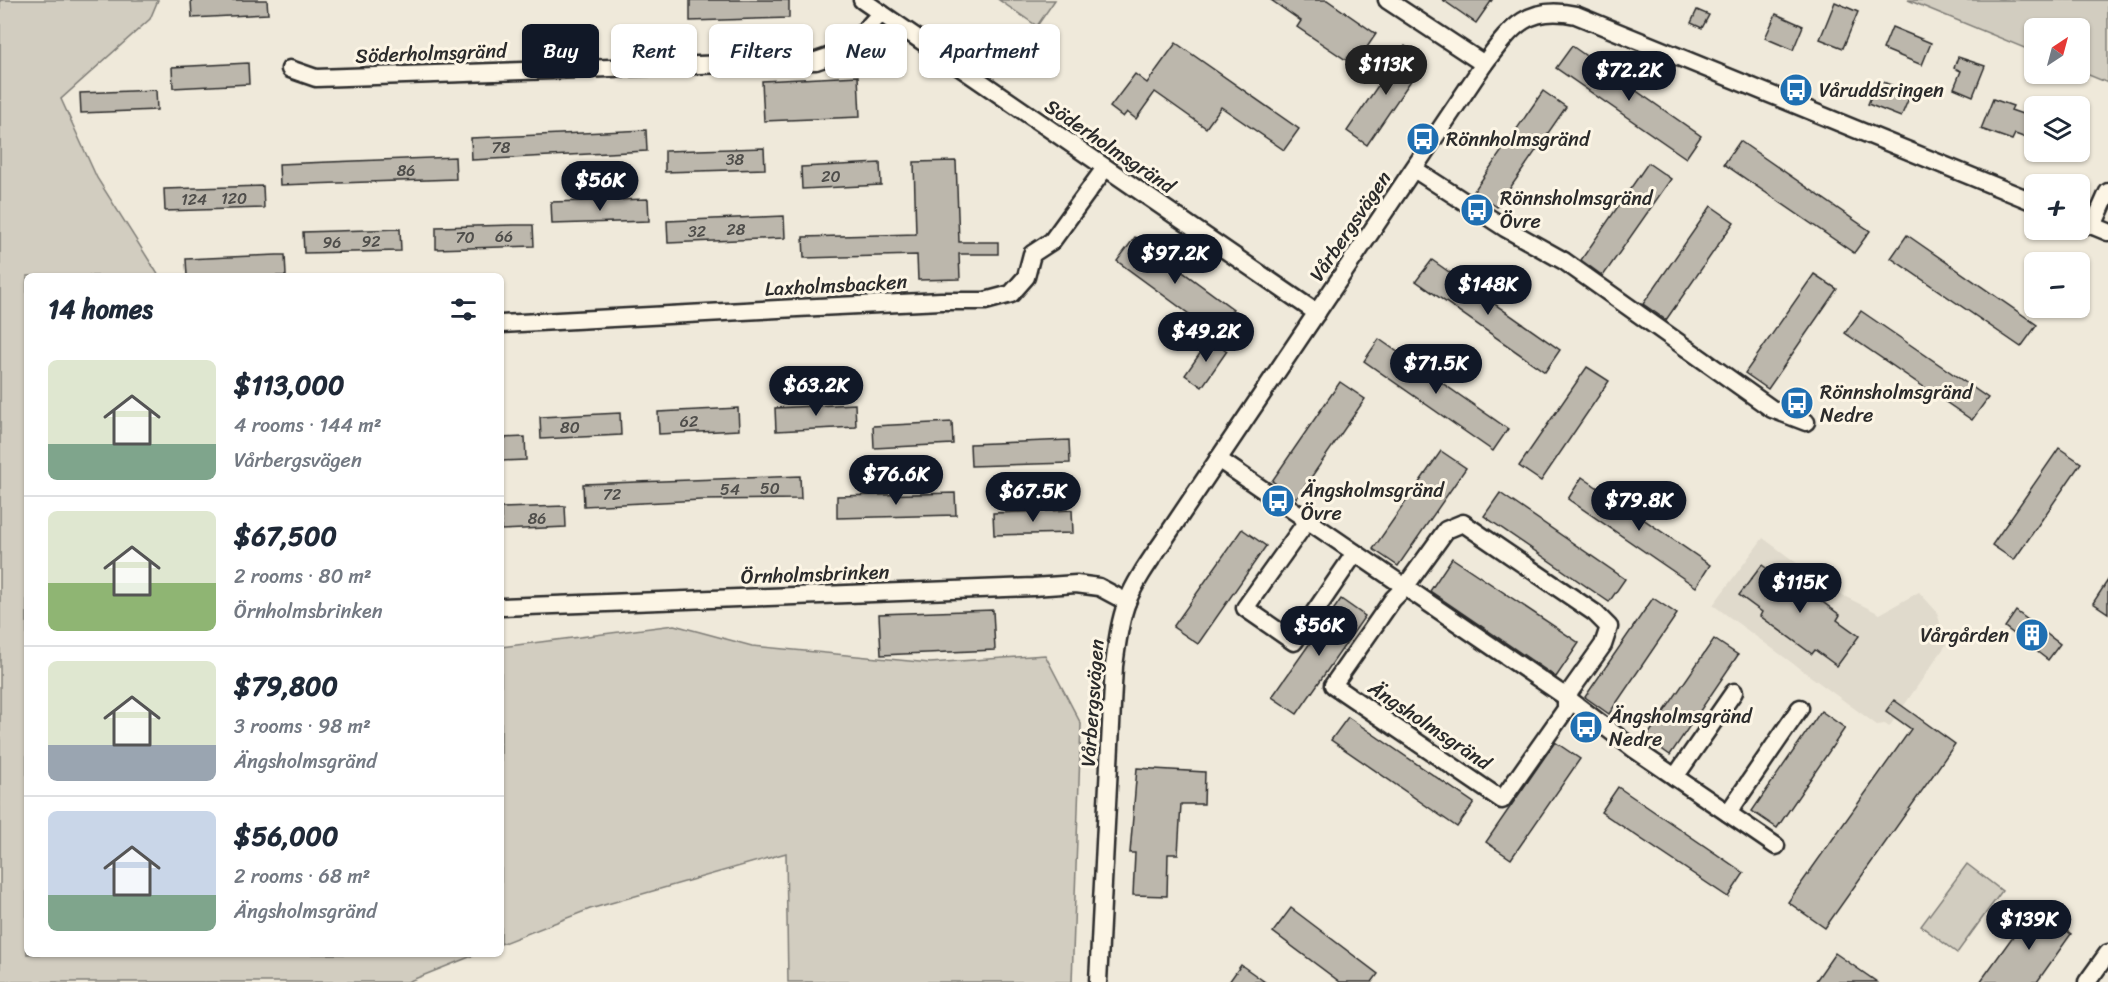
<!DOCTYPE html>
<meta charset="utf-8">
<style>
body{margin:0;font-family:Sriracha,sans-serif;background:#f6f6f7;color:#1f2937;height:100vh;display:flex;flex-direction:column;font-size:22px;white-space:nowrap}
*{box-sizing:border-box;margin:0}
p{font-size:20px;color:#747a83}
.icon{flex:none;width:33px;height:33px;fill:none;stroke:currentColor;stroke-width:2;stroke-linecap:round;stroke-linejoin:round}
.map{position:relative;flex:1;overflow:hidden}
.panel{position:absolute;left:24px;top:273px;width:480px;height:684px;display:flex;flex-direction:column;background:#fff;border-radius:9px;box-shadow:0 2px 4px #0004}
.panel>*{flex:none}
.hud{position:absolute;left:522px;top:24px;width:570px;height:54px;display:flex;gap:12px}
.needle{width:39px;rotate:36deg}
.buttons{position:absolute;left:2024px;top:18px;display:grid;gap:12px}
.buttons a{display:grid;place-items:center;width:66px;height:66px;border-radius:9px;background:#fff;box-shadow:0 2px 4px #0004;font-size:30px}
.price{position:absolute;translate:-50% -51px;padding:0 14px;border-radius:21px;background:#111827;color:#fff;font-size:20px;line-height:39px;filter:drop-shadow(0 2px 3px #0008)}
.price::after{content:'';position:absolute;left:50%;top:36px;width:18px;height:14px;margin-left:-9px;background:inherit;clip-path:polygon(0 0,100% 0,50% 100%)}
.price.active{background:#222;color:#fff}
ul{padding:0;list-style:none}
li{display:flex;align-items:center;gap:18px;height:150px;padding:0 24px}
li+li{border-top:2px solid #e0e1e3}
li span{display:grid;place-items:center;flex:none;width:168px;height:120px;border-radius:9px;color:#555}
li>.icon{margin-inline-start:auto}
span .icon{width:72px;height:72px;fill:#fffc;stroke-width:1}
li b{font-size:26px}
h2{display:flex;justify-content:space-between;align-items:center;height:72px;padding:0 24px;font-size:26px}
.tag{padding:0 21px;border-radius:9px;background:#fff;box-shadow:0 2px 4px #0004;font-size:21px;line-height:54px}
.tag.active{background:#111827;color:#fff}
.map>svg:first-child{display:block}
.built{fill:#e0dacc}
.green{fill:#d2cdc0;stroke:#7e7c76;stroke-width:1.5}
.building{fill:#bcb7ac;stroke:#2b2b2b;stroke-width:1.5}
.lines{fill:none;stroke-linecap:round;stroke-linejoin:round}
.minor-casing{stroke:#2b2b2b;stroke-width:21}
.minor{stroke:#fcf5e5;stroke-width:16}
.labels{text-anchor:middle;stroke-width:6;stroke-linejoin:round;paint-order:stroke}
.number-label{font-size:16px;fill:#4f4e4b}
.street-label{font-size:20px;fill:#2b2b2b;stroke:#fcf5e5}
.poi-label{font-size:20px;fill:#2b2b2b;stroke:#fcf5e5;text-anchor:start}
</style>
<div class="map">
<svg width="2108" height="982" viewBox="0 0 2108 982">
<rect width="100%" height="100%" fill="#efe9da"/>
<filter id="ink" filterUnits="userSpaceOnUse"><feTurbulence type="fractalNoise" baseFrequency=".0167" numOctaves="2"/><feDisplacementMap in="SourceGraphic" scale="12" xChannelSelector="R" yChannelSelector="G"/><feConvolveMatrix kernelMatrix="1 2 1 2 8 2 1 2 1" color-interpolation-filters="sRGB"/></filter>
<g filter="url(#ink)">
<!-- built -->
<path class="built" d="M1763,538L1836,592L1880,614L1919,592L1937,612L1946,645L1889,727L1885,724L1877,725L1713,605Z"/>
<!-- green -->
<g class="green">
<path d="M0,0H158L150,19L61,99L97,178L159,276H27V954H477L407,982H0Z"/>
<path d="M999,0H1055L1037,26Z"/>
<path d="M1908,0H2108V83L2079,71V28H2034V52Z"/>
<path d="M674,625L752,646L930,663L1045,655L1081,724L1072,982H788L786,853L590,909L501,944V647Z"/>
<path d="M1967,864L2002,891L1957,953L1921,926Z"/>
</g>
<!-- building -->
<g class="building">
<path d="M191,0H267L268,14L192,18Z"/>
<path d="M690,0H789V18L690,21Z"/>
<path d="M1271,0H1327L1376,34L1359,59L1351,53L1346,60L1297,27L1301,21Z"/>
<path d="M1443,0H1492L1476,23Z"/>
<path d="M1835,2L1858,12L1843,48L1820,39Z"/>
<path d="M1697,10L1709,15L1702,28L1691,23Z"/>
<path d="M1776,14L1803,26L1793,50L1765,38Z"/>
<path d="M1892,27L1931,43L1922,65L1883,49Z"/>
<path d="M1176,43L1299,129L1284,150L1221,107L1206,128L1155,92L1136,119L1127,112L1123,117L1110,107L1135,74L1147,83Z"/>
<path d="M1405,46L1425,60L1367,145L1347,131Z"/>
<path d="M1572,46L1701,136L1686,158L1556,68Z"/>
<path d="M1958,57L1985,66L1973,96L1954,88L1961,71L1954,68Z"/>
<path d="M248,63L249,84L173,88L172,67Z"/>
<path d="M858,76L860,117L764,121L762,81Z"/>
<path d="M1878,80L1911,93L1901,117L1868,104Z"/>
<path d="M156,90L157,110L81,113L80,93Z"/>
<path d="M1543,91L1566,107L1497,207L1474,191Z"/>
<path d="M1993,99L2013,106L2011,110L2034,118V141L2015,134L2012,140L1981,129Z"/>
<path d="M646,130L647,151L472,160L471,138Z"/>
<path d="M1740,141L1870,231L1854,253L1724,164Z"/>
<path d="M764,148L765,169L665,172V151Z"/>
<path d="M455,157L456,179L280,185L279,164Z"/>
<path d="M956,161L959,242H998V254H959L960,279L918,280L917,255L804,258L803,237L916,234L914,162Z"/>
<path d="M880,163L881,185L802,189L801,167Z"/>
<path d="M1648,163L1671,179L1603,276L1581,260Z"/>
<path d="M263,186L264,208L165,211L164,189Z"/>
<path d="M648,199L649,221L552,224L551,202Z"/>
<path d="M1711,206L1734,222L1666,320L1643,304Z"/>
<path d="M784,216L785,238L668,243L667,221Z"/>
<path d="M514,225H533L534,246L436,249V227Z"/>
<path d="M400,229L401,251L304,253L303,232Z"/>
<path d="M1907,235L2037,325L2021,347L1891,258Z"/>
<path d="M1135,237L1233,309L1215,333L1117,261Z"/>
<path d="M277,255H285L286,276H187L186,259Z"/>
<path d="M1432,260L1560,350L1545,372L1416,281Z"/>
<path d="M1814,274L1837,289L1768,389L1745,373Z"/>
<path d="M1861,311L1988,398L1972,420L1845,333Z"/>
<path d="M1210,339L1227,351L1202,387L1185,375Z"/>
<path d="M1379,339L1508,429L1493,451L1364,361Z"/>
<path d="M1587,367L1609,381L1541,481L1519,466Z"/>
<path d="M1340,382L1365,399L1297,498L1272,481Z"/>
<path d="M855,404L856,427L776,431L775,408Z"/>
<path d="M738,408L739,430L659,434L658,412Z"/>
<path d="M620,413L621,435L541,439L540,417Z"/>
<path d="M952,422L953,444L874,448L873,426Z"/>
<path d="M525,437L526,460L501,461V438Z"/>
<path d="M1069,440L1070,463L971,466L970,444Z"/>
<path d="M2059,448L2081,463L2014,560L1992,545Z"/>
<path d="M1441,451L1466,468L1398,566L1373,549Z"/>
<path d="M800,476L801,499L701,500L584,506L583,484Z"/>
<path d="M1582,477L1710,565L1696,587L1568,499Z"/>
<path d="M955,493L956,515L837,518V496Z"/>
<path d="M1500,493L1625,579L1609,602L1484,516Z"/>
<path d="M565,506L566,527L501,530V508Z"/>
<path d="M1072,510L1073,533L994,535L993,513Z"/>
<path d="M1242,529L1266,546L1198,644L1173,627Z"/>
<path d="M1452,558L1579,643L1556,677L1430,591Z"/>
<path d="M1762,565L1786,582L1789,577L1796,582L1799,578L1819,593L1816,597L1840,615L1837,620L1859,636L1837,666L1815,650L1812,654L1760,616L1762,612L1739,595Z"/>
<path d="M2108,580V613L2093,603Z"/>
<path d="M1653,598L1677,614L1609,714L1585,697Z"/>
<path d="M1341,599L1365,616L1297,714L1272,697Z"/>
<path d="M993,610L995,650L881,655L879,614Z"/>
<path d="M2016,611L2060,644L2048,660L2005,627Z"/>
<path d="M1714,639L1738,655L1670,755L1646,738Z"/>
<path d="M1894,700L1955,744L1825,928L1788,902L1911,729L1886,711Z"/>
<path d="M1821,711L1845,728L1777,828L1752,811Z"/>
<path d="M1348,717L1474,803L1457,827L1331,740Z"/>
<path d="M1555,742L1580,759L1511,859L1486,842Z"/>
<path d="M1137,768L1205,772L1204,804H1181L1178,854H1168L1167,896L1133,895L1135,853H1130Z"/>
<path d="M1618,787L1744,873L1728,897L1601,812Z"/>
<path d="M2034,907L2071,934L2037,982H1980Z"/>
<path d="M1291,908L1378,974L1372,982H1340L1273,932Z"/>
<path d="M1835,953L1877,982H1815Z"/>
<path d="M1241,965L1265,982H1229Z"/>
</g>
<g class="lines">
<!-- minor casing -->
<g class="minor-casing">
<g id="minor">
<path d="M862,0L1317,313"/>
<path d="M1387,0L1484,64"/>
<path d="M290,69L316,78L816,61C849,51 859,37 881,13"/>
<path d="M1414,169L1505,228L1564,261L1772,409L1806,422"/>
<path d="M2079,220L2108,232"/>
<path d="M2093,226L2108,192"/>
<path d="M501,324L797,308L941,301H985L1011,294L1026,277L1032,254L1052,241L1105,168"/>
<path d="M1218,459L1566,697L1634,749L1776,846"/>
<path d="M1307,521L1245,608L1294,642L1355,553"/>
<path d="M1463,523L1595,613L1609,627L1603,645L1566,697V709L1502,800L1333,685L1393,599L1405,587L1446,530Z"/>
<path d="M501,607L1033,587L1076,584L1099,587L1127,602"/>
<path d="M1675,777L1734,692"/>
<path d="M1728,813L1800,708"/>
<path d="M1098,982L1114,666C1117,645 1119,623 1127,602C1137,577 1155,554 1170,531L1484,64C1511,28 1527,4 1576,15L2034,202"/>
<path d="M2087,982L2108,953"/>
</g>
</g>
<!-- minor -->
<use href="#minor" class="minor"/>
</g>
</g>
<!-- icons -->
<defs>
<g id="bus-disc" transform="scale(1.725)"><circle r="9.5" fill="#1f6fb2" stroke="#fcf5e5"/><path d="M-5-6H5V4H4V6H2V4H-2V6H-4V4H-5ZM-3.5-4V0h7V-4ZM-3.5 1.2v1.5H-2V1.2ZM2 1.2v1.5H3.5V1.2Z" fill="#fff"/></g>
<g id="building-disc" transform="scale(1.725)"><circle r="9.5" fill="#1f6fb2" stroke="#fcf5e5"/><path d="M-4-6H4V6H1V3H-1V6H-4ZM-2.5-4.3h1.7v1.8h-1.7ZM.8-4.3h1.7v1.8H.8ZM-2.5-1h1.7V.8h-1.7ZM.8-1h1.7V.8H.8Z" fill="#fff"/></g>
</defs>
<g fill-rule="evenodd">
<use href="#bus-disc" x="1796" y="90"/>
<use href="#bus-disc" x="1423" y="139"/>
<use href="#bus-disc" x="1477" y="210"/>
<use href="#bus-disc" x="1797" y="403"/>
<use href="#bus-disc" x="1278" y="501"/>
<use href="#building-disc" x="2032" y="635"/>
<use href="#bus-disc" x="1586" y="727"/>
</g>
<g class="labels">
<!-- number labels -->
<g class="number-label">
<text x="501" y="153">78</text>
<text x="735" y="165">38</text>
<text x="406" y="176">86</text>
<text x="831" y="182">20</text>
<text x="234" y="204">120</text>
<text x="194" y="205">124</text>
<text x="736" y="235">28</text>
<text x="697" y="237">32</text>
<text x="504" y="242">66</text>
<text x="465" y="243">70</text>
<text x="371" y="247">92</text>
<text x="332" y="248">96</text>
<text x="689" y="427">62</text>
<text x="570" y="433">80</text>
<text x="770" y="494">50</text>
<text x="730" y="495">54</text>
<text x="612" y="500">72</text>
<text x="537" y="524">86</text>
</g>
<!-- street labels -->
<g class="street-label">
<text transform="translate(431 53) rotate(-2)" y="7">Söderholmsgränd</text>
<text transform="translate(1110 146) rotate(34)" y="7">Söderholmsgränd</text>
<text transform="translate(1350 226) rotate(-56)" y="7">Vårbergsvägen</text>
<text transform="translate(836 285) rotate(-3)" y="7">Laxholmsbacken</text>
<text transform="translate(815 574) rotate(-2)" y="7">Örnholmsbrinken</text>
<text transform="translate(1092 703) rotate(-86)" y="7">Vårbergsvägen</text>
<text transform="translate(1430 725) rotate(34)" y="7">Ängsholmsgränd</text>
</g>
<!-- poi labels -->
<g class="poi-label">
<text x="1819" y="97">Våruddsringen</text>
<text x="1446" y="146">Rönnholmsgränd</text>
<text x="1500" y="205">Rönnsholmsgränd<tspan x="1500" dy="23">Övre</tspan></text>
<text x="1820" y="399">Rönnsholmsgränd<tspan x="1820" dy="23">Nedre</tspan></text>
<text x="1301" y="497">Ängsholmsgränd<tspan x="1301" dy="23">Övre</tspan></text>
<text x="2009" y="642" text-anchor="end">Vårgården</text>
<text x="1609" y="723">Ängsholmsgränd<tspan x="1609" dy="23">Nedre</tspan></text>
</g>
</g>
</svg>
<div class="buttons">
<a><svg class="needle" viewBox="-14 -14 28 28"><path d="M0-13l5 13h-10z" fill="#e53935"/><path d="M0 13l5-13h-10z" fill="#747a83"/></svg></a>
<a><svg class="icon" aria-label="layers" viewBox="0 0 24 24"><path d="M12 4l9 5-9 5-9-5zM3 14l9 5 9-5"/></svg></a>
<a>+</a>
<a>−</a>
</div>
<b class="price active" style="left:1386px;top:96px">$113K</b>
<b class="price" style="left:1629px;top:102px">$72.2K</b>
<b class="price" style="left:600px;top:212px">$56K</b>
<b class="price" style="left:1175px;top:285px">$97.2K</b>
<b class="price" style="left:1488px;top:316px">$148K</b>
<b class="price" style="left:1206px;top:363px">$49.2K</b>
<b class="price" style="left:1436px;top:395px">$71.5K</b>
<b class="price" style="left:816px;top:417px">$63.2K</b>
<b class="price" style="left:896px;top:506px">$76.6K</b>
<b class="price" style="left:1033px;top:523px">$67.5K</b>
<b class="price" style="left:1639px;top:532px">$79.8K</b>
<b class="price" style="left:1800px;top:614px">$115K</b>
<b class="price" style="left:1319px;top:657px">$56K</b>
<b class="price" style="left:2029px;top:951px">$139K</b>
<div class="hud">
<a class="tag active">Buy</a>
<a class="tag">Rent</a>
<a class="tag">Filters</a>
<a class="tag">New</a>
<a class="tag">Apartment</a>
</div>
<section class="panel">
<h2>14 homes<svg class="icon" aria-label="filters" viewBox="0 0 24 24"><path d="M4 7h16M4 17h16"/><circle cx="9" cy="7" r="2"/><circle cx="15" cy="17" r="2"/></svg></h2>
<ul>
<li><span style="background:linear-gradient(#dfe7d0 70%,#7fa58c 0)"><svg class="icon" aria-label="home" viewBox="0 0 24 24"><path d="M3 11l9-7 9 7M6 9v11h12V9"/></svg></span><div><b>$113,000</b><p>4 rooms · 144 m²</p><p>Vårbergsvägen</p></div></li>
<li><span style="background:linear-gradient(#dfe7d0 60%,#8fb573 0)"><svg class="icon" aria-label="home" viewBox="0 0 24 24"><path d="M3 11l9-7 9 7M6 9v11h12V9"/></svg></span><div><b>$67,500</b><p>2 rooms · 80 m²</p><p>Örnholmsbrinken</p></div></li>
<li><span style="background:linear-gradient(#dfe7d0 70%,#9aa5b1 0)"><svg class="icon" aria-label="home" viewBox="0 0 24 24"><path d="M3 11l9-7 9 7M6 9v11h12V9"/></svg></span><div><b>$79,800</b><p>3 rooms · 98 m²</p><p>Ängsholmsgränd</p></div></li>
<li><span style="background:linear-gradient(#c9d6e8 70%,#7fa58c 0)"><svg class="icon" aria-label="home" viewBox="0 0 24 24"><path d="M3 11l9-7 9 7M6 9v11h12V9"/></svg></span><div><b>$56,000</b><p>2 rooms · 68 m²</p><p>Ängsholmsgränd</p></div></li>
</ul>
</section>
</div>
